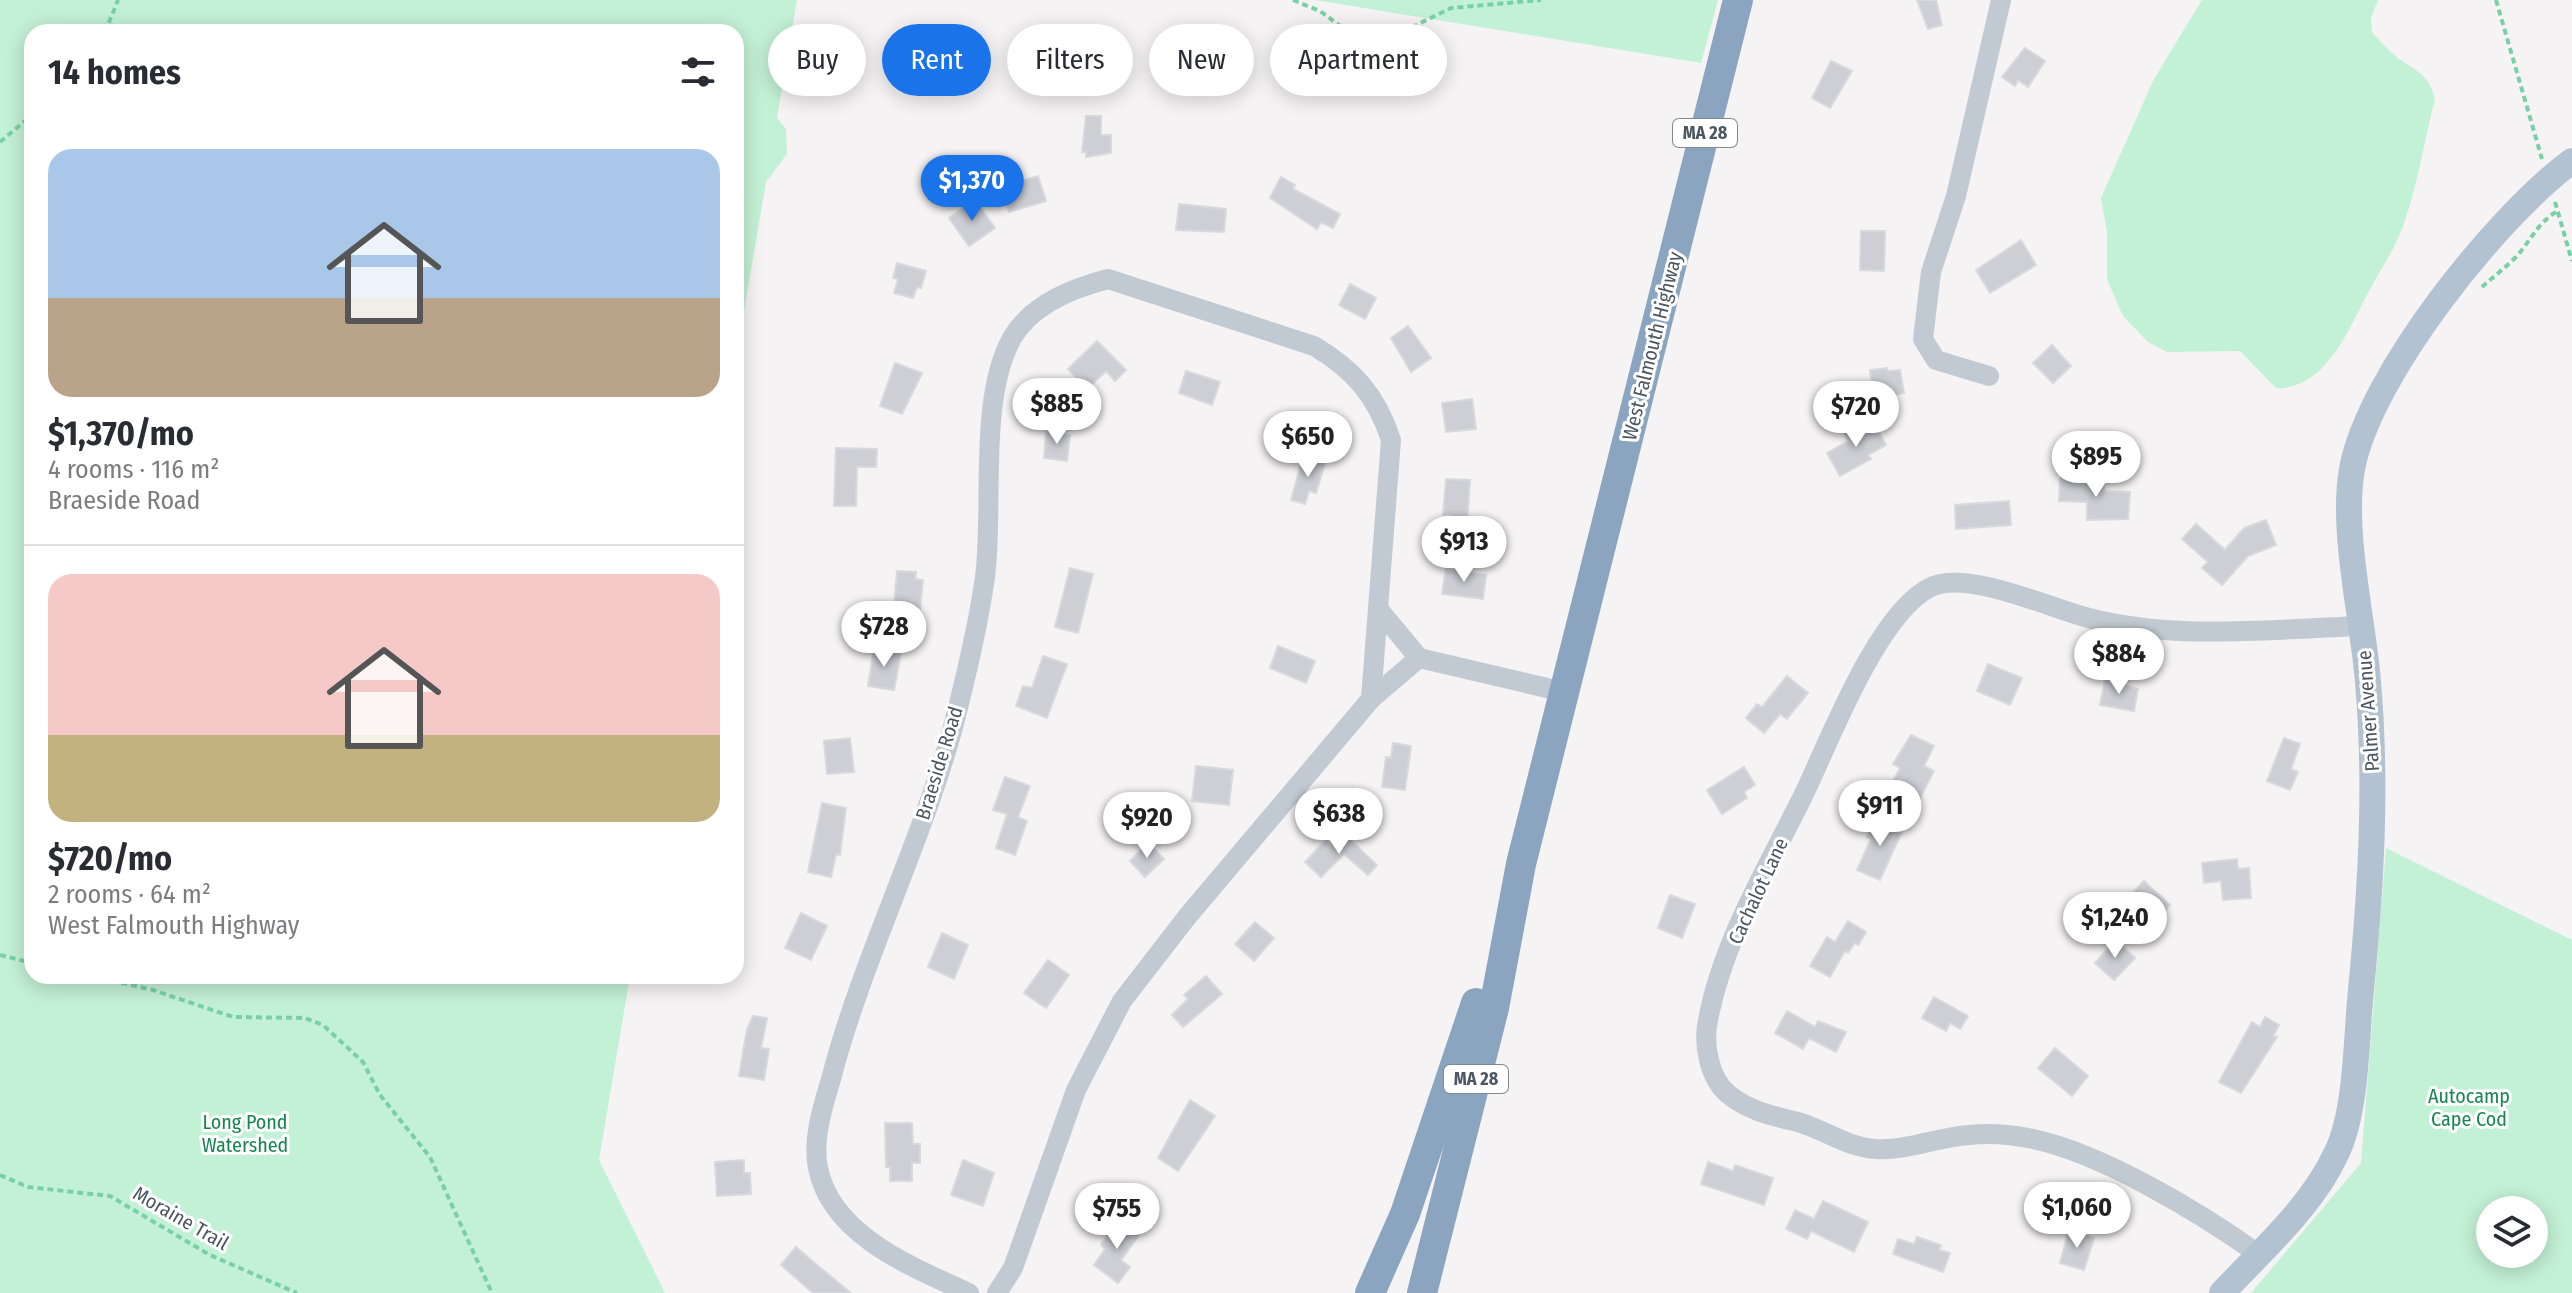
<!DOCTYPE html>
<meta charset="utf-8">
<style>
body{margin:0;font-family:"Fira Sans Condensed",sans-serif;background:#f7f7f7;color:#2b2b33;height:100vh;display:flex;flex-direction:column;font-size:30px;white-space:nowrap}
*{box-sizing:border-box;margin:0}
p{font-size:26px;color:#7c7c81}
.icon{flex:none;width:44px;height:44px;fill:none;stroke:currentColor;stroke-width:2;stroke-linecap:round;stroke-linejoin:round}
.map{position:relative;flex:1;overflow:hidden}
.details{position:absolute;left:24px;top:24px;width:720px;height:960px;display:flex;flex-direction:column;background:#fff;border-radius:24px;box-shadow:0 4px 20px #0003}
.details>*{flex:none}
.guide{position:absolute;left:768px;top:24px;width:760px;height:72px;display:flex;gap:16px}
.tools{position:absolute;left:2476px;top:1196px;display:grid;gap:16px}
.tools a{display:grid;place-items:center;width:72px;height:72px;border-radius:50%;background:#fff;box-shadow:0 4px 20px #0003;font-size:40px}
.price{position:absolute;translate:-50% -68px;padding:0 18px;border-radius:28px;background:#fff;color:#222;font-size:26px;line-height:52px;filter:drop-shadow(0 2px 4px #0008)}
.price::after{content:'';position:absolute;left:50%;top:48px;width:24px;height:18px;margin-left:-12px;background:inherit;clip-path:polygon(0 0,100% 0,50% 100%)}
.price.on{background:#1a73e8;color:#fff}
ul{padding:0;list-style:none}
li{display:grid;align-content:center;gap:16px;height:424px;padding:0 24px}
li+li{border-top:2px solid #e1e1e2}
li span{display:grid;place-items:center;height:248px;border-radius:24px;color:#555}
li>.icon{margin-inline-start:auto}
span .icon{width:144px;height:144px;fill:#fffc;stroke-width:1}
li b{font-size:34px}
h2{display:flex;justify-content:space-between;align-items:center;height:96px;padding:0 24px;font-size:34px}
.tag{padding:0 28px;border-radius:36px;background:#fff;box-shadow:0 4px 20px #0003;font-size:28px;line-height:72px}
.tag.on{background:#1a73e8;color:#fff}
.map>svg:first-child{display:block}
.green{fill:#c3f1d5;fill-rule:evenodd}
.building{fill:#cdcfd5;stroke:#d7d9de;stroke-width:2}
.lines{fill:none;stroke-linecap:round;stroke-linejoin:round}
.path{stroke:#7ad0a6;stroke-width:4;stroke-dasharray:6 4;stroke-linecap:butt}
.minor{stroke:#c1cad2;stroke-width:20}
.major{stroke:#b3c2d1;stroke-width:26}
.highway{stroke:#8ba5c1;stroke-width:30}
.labels{text-anchor:middle;stroke-width:6;stroke-linejoin:round;paint-order:stroke}
.shield{fill:#fff;stroke:#808990;stroke-width:2}
.shield-label{font-size:18px;font-weight:bold;fill:#4a5661}
.street-label{font-size:20px;fill:#4a5661;stroke:#fff}
.park-label{font-size:20px;fill:#17864f;stroke:#fff}
</style>
<div class="map">
<svg width="2572" height="1293" viewBox="0 0 2572 1293">
<rect width="100%" height="100%" fill="#f5f3f3"/>
<!-- green -->
<g class="green">
<path d="M0,0H797L777,118L786,129L787,154L766,182L736,358V32H32V976H630L599,1160L665,1293H0Z"/>
<path d="M1315,0H1718L1701,63Z"/>
<path d="M2202,0H2378L2371,17L2372,33C2382,42 2391,54 2402,61C2421,73 2429,77 2435,99C2424,141 2418,185 2403,226C2395,249 2381,269 2369,291C2349,328 2326,390 2276,388L2240,351L2167,352L2148,342L2123,316L2107,279V232L2101,198L2154,79Z"/>
<path d="M2386,848L2572,940V1293H2251L2361,1163ZM2490,1210H2534V1254H2490Z"/>
</g>
<!-- building -->
<g class="building">
<path d="M1917,0H1936L1942,25L1928,29Z"/>
<path d="M2025,48L2045,61L2028,87L2018,80L2015,86L2002,77Z"/>
<path d="M1831,61L1852,71L1830,108L1812,98Z"/>
<path d="M1086,116H1101V135H1111V153L1086,157V152H1082Z"/>
<path d="M1038,176L1046,201L1009,212L1001,188Z"/>
<path d="M1281,177L1295,185L1293,189L1340,214L1333,228L1321,222L1317,229L1270,198Z"/>
<path d="M975,200L995,228L969,246L949,218Z"/>
<path d="M1179,204L1226,209L1224,232L1176,230Z"/>
<path d="M1861,231H1885L1884,271L1860,270Z"/>
<path d="M2021,240L2036,265L1990,293L1976,270Z"/>
<path d="M897,263L926,271L921,288L917,287L913,298L894,293L898,279L893,278Z"/>
<path d="M1350,284L1376,298L1365,319L1339,305Z"/>
<path d="M1408,326L1431,358L1411,372L1391,338Z"/>
<path d="M1097,341L1126,370L1115,381L1106,371L1087,389L1068,369Z"/>
<path d="M2052,345L2071,366L2053,383L2033,363Z"/>
<path d="M895,363L922,373L902,414L880,406Z"/>
<path d="M1887,368V371L1900,370L1904,393L1881,397L1879,390L1873,391L1870,370Z"/>
<path d="M1186,371L1220,382L1212,405L1179,393Z"/>
<path d="M1472,399L1476,429L1446,432L1442,403Z"/>
<path d="M1856,424L1861,433L1875,425L1886,445L1868,455L1871,459L1840,476L1827,453L1848,441L1843,431Z"/>
<path d="M1046,432L1070,435L1067,461L1044,458Z"/>
<path d="M836,448L877,449L876,467H857L856,506H834Z"/>
<path d="M1303,457L1325,463L1316,493L1309,491L1305,504L1291,500Z"/>
<path d="M1446,479L1470,480L1467,525L1449,524L1450,515H1443Z"/>
<path d="M2060,479L2104,482V491L2130,492L2128,519L2087,520V502L2059,501Z"/>
<path d="M2009,501L2011,525L1956,529L1955,505Z"/>
<path d="M2266,520L2276,545L2248,556L2222,585L2202,568L2208,562L2182,539L2196,524L2225,550L2244,528Z"/>
<path d="M1070,568L1093,574L1078,633L1055,627Z"/>
<path d="M1446,569L1486,575L1483,599L1442,594Z"/>
<path d="M897,571L916,572L915,579L923,580L920,610L894,607Z"/>
<path d="M1278,646L1315,661L1306,683L1270,668Z"/>
<path d="M874,649L901,653L894,690L868,686Z"/>
<path d="M1043,656L1067,664L1047,718L1016,706L1023,686L1032,688Z"/>
<path d="M1988,664L2022,678L2010,705L1977,691Z"/>
<path d="M1787,676L1808,693L1787,719L1780,714L1764,733L1746,718L1757,704L1762,707Z"/>
<path d="M2105,679L2138,689L2134,711L2100,705Z"/>
<path d="M1911,735L1934,746L1924,766L1934,771L1918,802L1890,787L1900,768L1893,764Z"/>
<path d="M850,738L854,772L827,774L824,741Z"/>
<path d="M2284,738L2300,744L2291,769L2298,772L2290,790L2267,781Z"/>
<path d="M1393,743L1411,746L1405,790L1382,787L1386,757L1391,758Z"/>
<path d="M1196,766L1233,770L1229,805L1192,801Z"/>
<path d="M1744,767L1755,785L1744,792L1747,798L1722,814L1707,790Z"/>
<path d="M1005,777L1030,786L1018,817L1027,821L1015,855L996,848L1007,814L993,810Z"/>
<path d="M822,803L846,808L840,855L836,854L831,877L808,872Z"/>
<path d="M1876,816L1903,829L1880,880L1857,870L1871,839L1867,837Z"/>
<path d="M1342,832L1377,865L1368,875L1344,854L1321,877L1305,862L1326,840L1330,844Z"/>
<path d="M1148,843L1164,859L1145,877L1130,861Z"/>
<path d="M2237,859L2238,869L2249,868L2251,898L2223,900L2221,881L2204,883L2202,863Z"/>
<path d="M2144,881L2170,905L2152,925L2125,901Z"/>
<path d="M1670,895L1695,904L1682,938L1658,928Z"/>
<path d="M801,913L827,926L811,960L785,948Z"/>
<path d="M1848,921L1866,932L1858,945L1855,943L1848,953L1845,951L1830,977L1810,966L1827,937L1835,942Z"/>
<path d="M1255,922L1274,938L1254,961L1235,944Z"/>
<path d="M942,933L968,945L954,979L928,967Z"/>
<path d="M2116,940L2135,958L2114,980L2095,963Z"/>
<path d="M1048,960L1069,975L1046,1008L1024,993Z"/>
<path d="M1206,976L1222,994L1183,1027L1172,1015L1188,999L1184,995Z"/>
<path d="M1934,997L1968,1016L1960,1029L1950,1023L1946,1031L1922,1018Z"/>
<path d="M1787,1011L1815,1027L1818,1021L1846,1032L1836,1052L1809,1038L1803,1049L1775,1033Z"/>
<path d="M753,1016L767,1018L761,1048L769,1049L764,1080L739,1076L747,1029Z"/>
<path d="M2265,1017L2279,1025L2273,1036L2277,1037L2241,1093L2219,1082L2252,1022L2260,1027Z"/>
<path d="M2055,1048L2088,1076L2072,1096L2038,1068Z"/>
<path d="M1190,1100L1215,1116L1178,1171L1158,1158Z"/>
<path d="M885,1123H912L913,1144H920V1163H912V1181H890V1167H886Z"/>
<path d="M744,1160V1173H750L751,1194L717,1196L715,1162Z"/>
<path d="M963,1160L994,1173L983,1206L951,1195Z"/>
<path d="M1708,1162L1733,1171L1735,1165L1773,1178L1764,1205L1701,1184Z"/>
<path d="M1823,1201L1868,1222L1854,1252L1811,1231L1807,1239L1786,1229L1795,1210L1814,1219Z"/>
<path d="M1119,1219L1140,1234L1121,1260L1130,1267L1118,1283L1094,1265L1105,1249L1101,1245Z"/>
<path d="M2069,1230L2094,1238L2084,1270L2060,1263Z"/>
<path d="M1917,1237L1941,1245L1939,1250L1950,1253L1943,1272L1893,1254L1898,1239L1914,1244Z"/>
<path d="M796,1247L816,1264L851,1293H813L781,1265Z"/>
</g>
<g class="lines">
<!-- path -->
<g class="path">
<path d="M1293,0L1320,11L1347,31L1394,36L1451,8L1541,0"/>
<path d="M2496,0L2542,159"/>
<path d="M105,32L118,0"/>
<path d="M0,142L32,115"/>
<path d="M2555,202L2572,261"/>
<path d="M2482,287C2493,277 2505,268 2516,257C2532,239 2536,225 2557,211"/>
<path d="M0,955L32,963"/>
<path d="M92,976L153,990L233,1017L305,1018L323,1025L363,1062L380,1095L430,1157L492,1293"/>
<path d="M0,1175L28,1187L110,1196L210,1255L297,1293"/>
</g>
<!-- minor -->
<g class="minor">
<path d="M1989,376L1936,360L1923,339L1931,272L1956,196L2001,0"/>
<path d="M1379,610L1419,658L1564,692"/>
<path d="M1371,699L1419,658"/>
<path d="M2258,1254C2201,1213 2101,1153 2033,1139C2014,1135 1989,1133 1969,1135C1938,1137 1908,1151 1875,1149C1848,1147 1826,1131 1801,1123C1774,1116 1750,1112 1728,1094C1709,1078 1703,1044 1708,1020C1723,940 1768,867 1804,794C1829,742 1878,612 1931,587C1967,570 2048,607 2085,617C2173,641 2272,629 2362,626"/>
<path d="M969,1293C912,1267 831,1235 818,1168C812,1139 823,1106 831,1079C862,960 919,849 952,731C965,681 978,627 985,577C994,507 978,399 1012,338C1031,305 1073,288 1108,279L1314,346C1353,369 1377,396 1391,440L1371,699L1187,917L1122,1001L1076,1090L1013,1268L997,1293"/>
</g>
<!-- major -->
<path class="major" d="M2222,1293C2262,1250 2312,1207 2337,1152C2357,1110 2356,1038 2361,990C2371,887 2377,786 2368,682C2363,619 2341,531 2352,469C2369,376 2496,217 2572,161"/>
<!-- highway -->
<g class="highway">
<path d="M1370,1293L1405,1214L1476,1003"/>
<path d="M1422,1293L1494,1008L1521,864L1738,0"/>
</g>
</g>
<g class="labels">
<!-- shield labels -->
<g class="shield">
<rect x="1673" y="119" width="64" height="28" rx="6"/>
<rect x="1444" y="1065" width="64" height="28" rx="6"/>
</g>
<g class="shield-label">
<text x="1705" y="139">MA 28</text>
<text x="1476" y="1085">MA 28</text>
</g>
<!-- street labels -->
<g class="street-label">
<text transform="translate(1652 346) rotate(-76)" y="7">West Falmouth Highway</text>
<text transform="translate(2368 711) rotate(-94)" y="7">Palmer Avenue</text>
<text transform="translate(939 763) rotate(-73)" y="7">Braeside Road</text>
<text transform="translate(1758 891) rotate(-65)" y="7">Cachalot Lane</text>
<text transform="translate(181 1218) rotate(30)" y="7">Moraine Trail</text>
</g>
<!-- park labels -->
<g class="park-label">
<text x="2469" y="1103">Autocamp<tspan x="2469" dy="23">Cape Cod</tspan></text>
<text x="245" y="1129">Long Pond<tspan x="245" dy="23">Watershed</tspan></text>
</g>
</g>
</svg>
<div class="tools">
<a><svg class="icon" aria-label="layers" viewBox="0 0 24 24"><path d="M12 4l9 5-9 5-9-5zM3 14l9 5 9-5"/></svg></a>
</div>
<b class="price on" style="left:972px;top:223px">$1,370</b>
<b class="price" style="left:1057px;top:446px">$885</b>
<b class="price" style="left:1856px;top:449px">$720</b>
<b class="price" style="left:1308px;top:479px">$650</b>
<b class="price" style="left:2096px;top:499px">$895</b>
<b class="price" style="left:1464px;top:584px">$913</b>
<b class="price" style="left:884px;top:669px">$728</b>
<b class="price" style="left:2119px;top:696px">$884</b>
<b class="price" style="left:1880px;top:848px">$911</b>
<b class="price" style="left:1339px;top:856px">$638</b>
<b class="price" style="left:1147px;top:860px">$920</b>
<b class="price" style="left:2115px;top:960px">$1,240</b>
<b class="price" style="left:2077px;top:1250px">$1,060</b>
<b class="price" style="left:1117px;top:1251px">$755</b>
<div class="guide">
<a class="tag">Buy</a>
<a class="tag on">Rent</a>
<a class="tag">Filters</a>
<a class="tag">New</a>
<a class="tag">Apartment</a>
</div>
<section class="details">
<h2>14 homes<svg class="icon" aria-label="filters" viewBox="0 0 24 24"><path d="M4 7h16M4 17h16"/><circle cx="9" cy="7" r="2"/><circle cx="15" cy="17" r="2"/></svg></h2>
<ul>
<li><span style="background:linear-gradient(#a9c7e8 60%,#b9a48a 0)"><svg class="icon" aria-label="home" viewBox="0 0 24 24"><path d="M3 11l9-7 9 7M6 9v11h12V9"/></svg></span><div><b>$1,370/mo</b><p>4 rooms · 116 m²</p><p>Braeside Road</p></div></li>
<li><span style="background:linear-gradient(#f6c9c9 65%,#c2b280 0)"><svg class="icon" aria-label="home" viewBox="0 0 24 24"><path d="M3 11l9-7 9 7M6 9v11h12V9"/></svg></span><div><b>$720/mo</b><p>2 rooms · 64 m²</p><p>West Falmouth Highway</p></div></li>
</ul>
</section>
</div>
